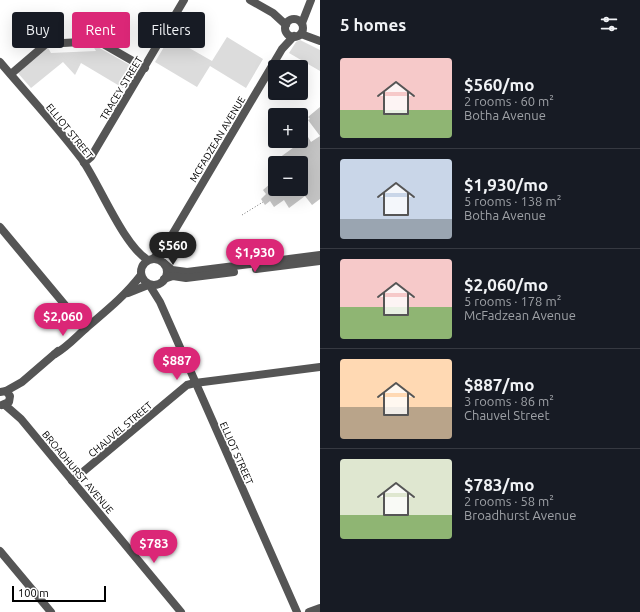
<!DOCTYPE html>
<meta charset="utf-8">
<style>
body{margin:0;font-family:Ubuntu,sans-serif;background:#242831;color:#f1f3f6;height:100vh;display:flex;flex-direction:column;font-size:15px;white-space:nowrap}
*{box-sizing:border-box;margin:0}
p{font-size:13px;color:#9ea1a6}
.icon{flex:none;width:22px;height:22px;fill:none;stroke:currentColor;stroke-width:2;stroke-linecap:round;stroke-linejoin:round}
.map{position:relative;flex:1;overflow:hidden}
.sheet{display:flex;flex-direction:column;background:#171b24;width:320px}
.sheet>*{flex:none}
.hud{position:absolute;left:12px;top:12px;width:248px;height:36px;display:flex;gap:8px}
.buttons{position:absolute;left:268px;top:60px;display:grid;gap:8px}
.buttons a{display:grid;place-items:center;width:40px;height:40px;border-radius:4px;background:#171b24;box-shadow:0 4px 16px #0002;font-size:20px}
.scale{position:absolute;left:12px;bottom:10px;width:94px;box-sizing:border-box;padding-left:4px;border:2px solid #000;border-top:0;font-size:11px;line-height:14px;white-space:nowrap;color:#000;-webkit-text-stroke:3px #fff;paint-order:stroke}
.price{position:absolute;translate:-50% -34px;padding:0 9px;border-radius:14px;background:#db2777;color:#fff;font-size:13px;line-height:26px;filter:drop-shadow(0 1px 2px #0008)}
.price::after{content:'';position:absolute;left:50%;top:24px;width:12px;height:9px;margin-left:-6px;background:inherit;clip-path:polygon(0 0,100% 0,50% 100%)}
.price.active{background:#222;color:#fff}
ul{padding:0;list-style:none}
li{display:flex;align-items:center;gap:12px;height:100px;padding:0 20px}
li+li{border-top:1px solid #363941}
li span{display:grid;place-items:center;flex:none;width:112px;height:80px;border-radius:4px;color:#555}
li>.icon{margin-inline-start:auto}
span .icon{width:48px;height:48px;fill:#fffc;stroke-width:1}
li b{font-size:17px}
h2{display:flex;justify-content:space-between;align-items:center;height:48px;padding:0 20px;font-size:17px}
.chip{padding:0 14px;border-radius:4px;background:#171b24;box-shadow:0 4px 16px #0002;font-size:14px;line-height:36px}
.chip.active{background:#db2777;color:#fff}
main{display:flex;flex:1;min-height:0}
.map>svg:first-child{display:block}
.green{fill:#dcdcdc}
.building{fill:#c4c4c4}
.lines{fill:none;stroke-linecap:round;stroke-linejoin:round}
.path{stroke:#777;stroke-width:1;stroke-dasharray:1 2;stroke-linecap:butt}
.minor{stroke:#555;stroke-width:8}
.labels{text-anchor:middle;stroke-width:3.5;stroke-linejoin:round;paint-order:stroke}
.street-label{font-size:10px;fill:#000;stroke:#fff}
</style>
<main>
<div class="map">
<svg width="320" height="612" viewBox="0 0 320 612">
<rect width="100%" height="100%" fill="#fff"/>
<!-- green -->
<g class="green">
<path d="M170,37L212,61L227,37L263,59L246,88L210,66L197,87L155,62Z"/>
<path d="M300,40L320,50V71L289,53L296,42Z"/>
<path d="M47,46L51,53L96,51L93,46H96L135,68L123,88L81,63L75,75L63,62L31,88L17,72Z"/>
</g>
<!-- building -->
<path class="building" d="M320,107V199L312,205L305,196L289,208L284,200L274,207L270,201L265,205L261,199L266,194L263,190L271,183L268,179L275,174V189H301V163H283L279,158L308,137L311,142L320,136L308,120L310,119L308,117Z"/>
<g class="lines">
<!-- path -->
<path class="path" d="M242,215L263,202"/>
<!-- minor -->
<g class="minor">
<path d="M250,0L273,13L286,25"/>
<circle cx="294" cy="28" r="9"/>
<path d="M302,23L311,0"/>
<path d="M301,34L320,41"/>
<path d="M0,62C27,94 56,125 81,158C99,183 123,245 148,260"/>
<path d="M11,74L46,44L98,41L145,68"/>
<path d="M84,163L91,157L184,0"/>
<path d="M0,227L85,329"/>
<path d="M154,258L169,240L282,49L294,36"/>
<circle cx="154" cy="272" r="13"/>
<path d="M164,263L172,270L187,272L320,255"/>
<path d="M256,269L320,261"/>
<path d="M164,279L173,276L186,278L234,272"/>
<path d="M150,286L160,302L297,612"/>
<path d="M128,293L148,285"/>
<path d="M55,354C67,347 75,338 85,329C106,311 125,296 141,275"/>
<path d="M6,391L22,382L58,351"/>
<path d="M0,392L6,391L10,396L9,402L2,405"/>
<path d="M5,405L21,419L181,612"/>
<path d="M72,481L187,385L195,383L320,367"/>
<path d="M0,551L51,612"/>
<path d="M309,612L320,608"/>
</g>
</g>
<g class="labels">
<!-- street labels -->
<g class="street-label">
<text transform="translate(121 88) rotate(-59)" y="4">TRACEY STREET</text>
<text transform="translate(70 131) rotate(51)" y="4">ELLIOT STREET</text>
<text transform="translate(217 139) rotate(-59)" y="4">MCFADZEAN AVENUE</text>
<text transform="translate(120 429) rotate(-40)" y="4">CHAUVEL STREET</text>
<text transform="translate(237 453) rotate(66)" y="4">ELLIOT STREET</text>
<text transform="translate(78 472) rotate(50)" y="4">BROADHURST AVENUE</text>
</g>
</g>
</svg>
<div class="buttons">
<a><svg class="icon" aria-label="layers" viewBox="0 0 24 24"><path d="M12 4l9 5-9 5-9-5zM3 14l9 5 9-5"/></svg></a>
<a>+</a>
<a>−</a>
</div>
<div class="scale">100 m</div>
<b class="price active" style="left:173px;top:266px">$560</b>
<b class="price" style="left:255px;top:273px">$1,930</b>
<b class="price" style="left:63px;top:337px">$2,060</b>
<b class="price" style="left:177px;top:381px">$887</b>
<b class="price" style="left:154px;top:564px">$783</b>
<div class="hud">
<a class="chip">Buy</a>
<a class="chip active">Rent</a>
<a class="chip">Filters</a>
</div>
</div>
<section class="sheet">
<h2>5 homes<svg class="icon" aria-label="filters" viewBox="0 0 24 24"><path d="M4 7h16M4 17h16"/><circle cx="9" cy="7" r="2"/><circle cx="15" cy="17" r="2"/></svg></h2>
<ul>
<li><span style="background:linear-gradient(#f6c9c9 65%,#8fb573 0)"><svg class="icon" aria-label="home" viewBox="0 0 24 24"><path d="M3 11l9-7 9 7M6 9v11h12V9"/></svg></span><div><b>$560/mo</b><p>2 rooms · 60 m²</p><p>Botha Avenue</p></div></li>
<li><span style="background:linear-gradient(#c9d6e8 75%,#9aa5b1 0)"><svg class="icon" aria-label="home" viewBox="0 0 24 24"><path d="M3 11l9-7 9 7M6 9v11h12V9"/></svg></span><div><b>$1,930/mo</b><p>5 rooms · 138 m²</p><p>Botha Avenue</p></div></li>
<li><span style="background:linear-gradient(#f6c9c9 60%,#8fb573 0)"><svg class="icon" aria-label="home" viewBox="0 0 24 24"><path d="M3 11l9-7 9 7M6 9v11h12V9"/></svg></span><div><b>$2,060/mo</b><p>5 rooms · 178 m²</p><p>McFadzean Avenue</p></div></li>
<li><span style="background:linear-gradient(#ffd9b3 60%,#b9a48a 0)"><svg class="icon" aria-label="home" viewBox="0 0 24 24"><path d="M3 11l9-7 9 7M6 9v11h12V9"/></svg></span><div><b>$887/mo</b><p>3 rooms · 86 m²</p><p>Chauvel Street</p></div></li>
<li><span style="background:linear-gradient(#dfe7d0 70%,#8fb573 0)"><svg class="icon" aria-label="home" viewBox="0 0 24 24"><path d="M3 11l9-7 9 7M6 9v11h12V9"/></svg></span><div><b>$783/mo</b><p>2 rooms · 58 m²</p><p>Broadhurst Avenue</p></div></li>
</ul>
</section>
</main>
